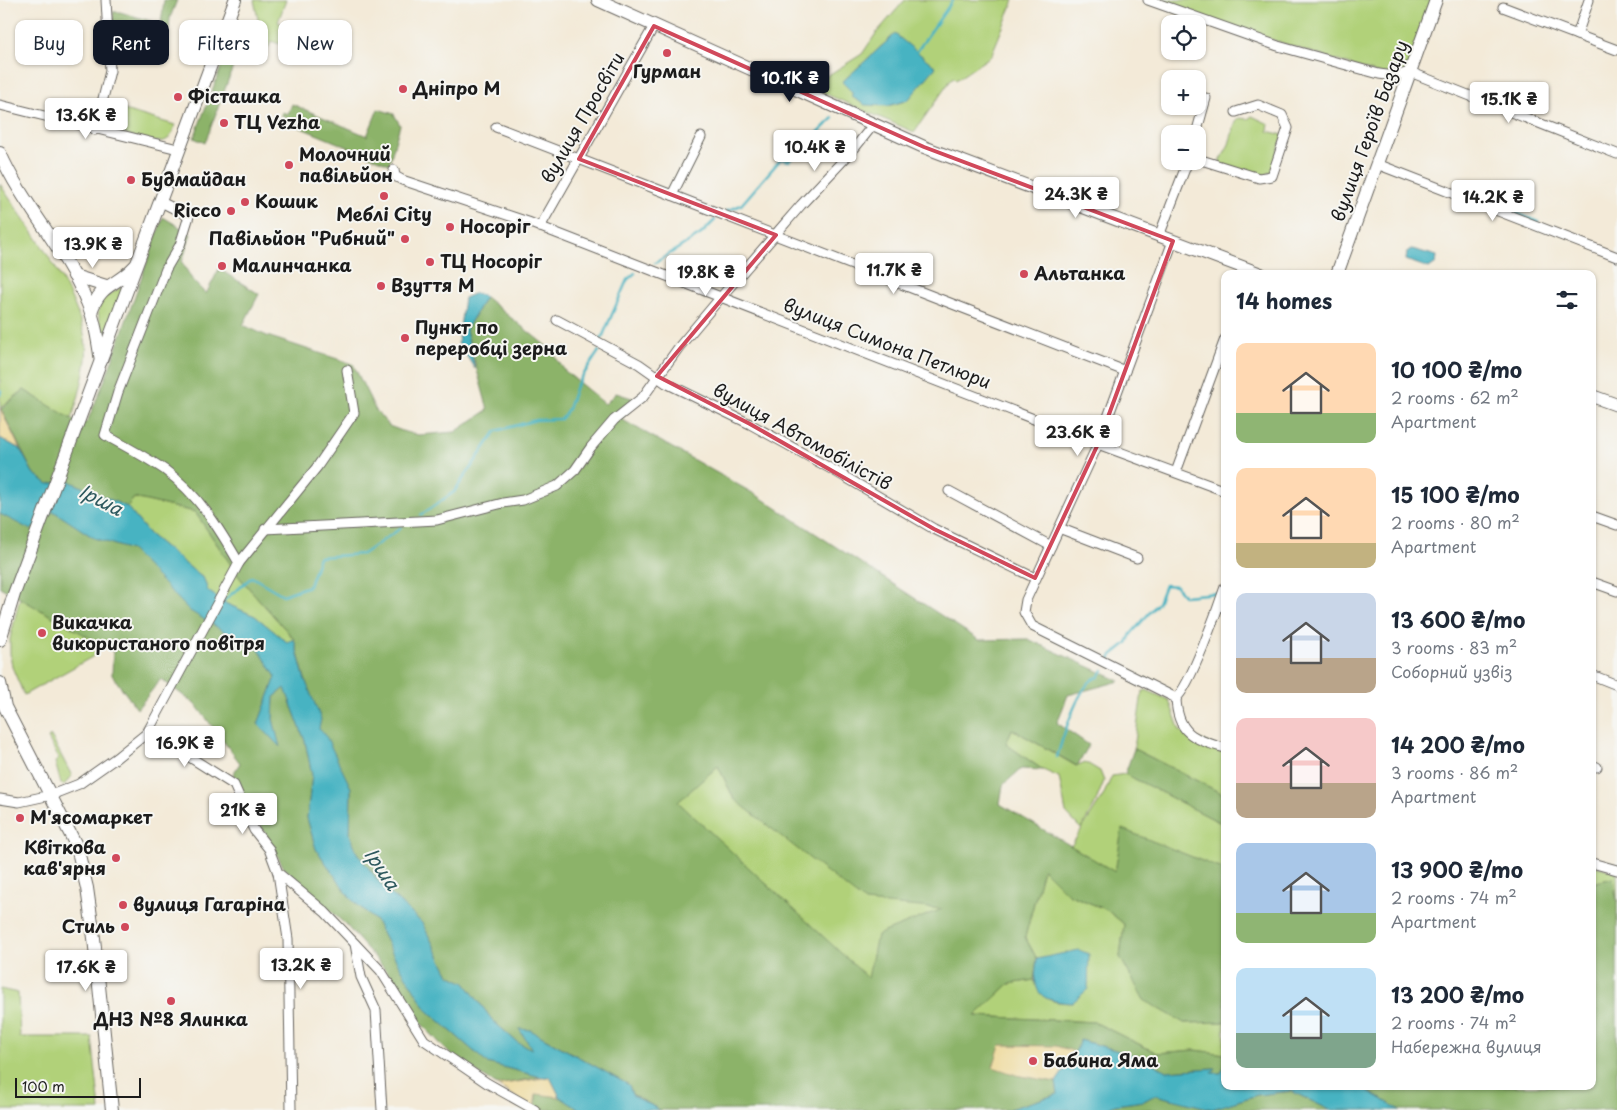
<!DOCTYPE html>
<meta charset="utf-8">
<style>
body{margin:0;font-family:"Playpen Sans",sans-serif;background:#f6f6f7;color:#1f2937;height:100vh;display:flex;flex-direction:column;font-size:19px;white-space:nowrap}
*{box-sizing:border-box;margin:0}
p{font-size:16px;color:#747a83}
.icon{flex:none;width:28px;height:28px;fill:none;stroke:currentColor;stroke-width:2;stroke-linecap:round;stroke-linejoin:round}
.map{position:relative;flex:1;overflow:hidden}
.panel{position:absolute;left:1221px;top:270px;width:375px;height:820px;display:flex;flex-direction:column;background:#fff;border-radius:10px;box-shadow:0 1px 4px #0004}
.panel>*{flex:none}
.banner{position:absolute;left:15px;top:20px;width:475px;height:45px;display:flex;gap:10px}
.fabs{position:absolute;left:1161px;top:15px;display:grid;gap:10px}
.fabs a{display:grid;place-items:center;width:45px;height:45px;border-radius:10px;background:#fff;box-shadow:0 1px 4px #0004;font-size:25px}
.scale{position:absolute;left:15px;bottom:12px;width:126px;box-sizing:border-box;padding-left:5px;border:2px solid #1c1c1c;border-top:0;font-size:14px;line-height:18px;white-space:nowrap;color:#1c1c1c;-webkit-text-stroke:4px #f6f6f2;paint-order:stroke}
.price{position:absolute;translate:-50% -42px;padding:0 11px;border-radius:5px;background:#fff;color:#222;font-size:16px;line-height:32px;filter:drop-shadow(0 1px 2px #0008)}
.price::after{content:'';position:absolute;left:50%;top:30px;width:15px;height:11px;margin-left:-8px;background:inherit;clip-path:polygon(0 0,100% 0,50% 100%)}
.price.on{background:#111827;color:#fff}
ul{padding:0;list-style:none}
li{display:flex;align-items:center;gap:15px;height:125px;padding:0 15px}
li span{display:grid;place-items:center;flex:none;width:140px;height:100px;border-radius:10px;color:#555}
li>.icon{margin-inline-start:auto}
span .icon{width:60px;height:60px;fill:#fffc;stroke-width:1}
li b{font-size:21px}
h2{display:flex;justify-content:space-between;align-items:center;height:60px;padding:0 15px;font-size:21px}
.pill{padding:0 18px;border-radius:10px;background:#fff;box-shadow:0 1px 4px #0004;font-size:18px;line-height:45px}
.pill.on{background:#111827;color:#fff}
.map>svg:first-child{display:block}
.green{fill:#b1d179;stroke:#66764a;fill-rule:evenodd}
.forest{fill:#8cb369;stroke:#546842;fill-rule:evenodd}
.sand{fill:#eeda9e;stroke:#857b5d}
.water{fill:#46b3c2;stroke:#31686f}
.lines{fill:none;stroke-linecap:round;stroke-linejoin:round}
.stream{stroke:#46b3c2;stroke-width:2.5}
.street-casing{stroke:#67645e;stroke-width:11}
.secondary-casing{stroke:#67645e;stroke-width:14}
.street{stroke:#fff;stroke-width:9}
.secondary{stroke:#fff;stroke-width:12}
.marked{fill:none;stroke:#d1495b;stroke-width:4;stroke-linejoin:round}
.poi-dot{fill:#d1495b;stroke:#f6f6f2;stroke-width:2}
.labels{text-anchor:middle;stroke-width:4;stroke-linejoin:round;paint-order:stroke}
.poi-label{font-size:18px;font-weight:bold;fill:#1c1c1c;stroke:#f6f6f2;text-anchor:start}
.street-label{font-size:18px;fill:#1c1c1c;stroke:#f6f6f2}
.water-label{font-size:19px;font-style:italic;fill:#2d585e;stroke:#f6f6f2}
</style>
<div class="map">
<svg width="1617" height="1110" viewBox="0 0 1617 1110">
<rect width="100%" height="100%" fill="#f6f6f2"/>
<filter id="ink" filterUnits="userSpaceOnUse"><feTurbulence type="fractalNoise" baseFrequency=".02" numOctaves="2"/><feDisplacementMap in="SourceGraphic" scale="10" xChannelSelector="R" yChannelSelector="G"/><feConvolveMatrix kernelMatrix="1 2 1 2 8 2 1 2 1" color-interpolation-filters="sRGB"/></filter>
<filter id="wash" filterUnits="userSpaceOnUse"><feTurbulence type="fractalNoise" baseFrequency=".0096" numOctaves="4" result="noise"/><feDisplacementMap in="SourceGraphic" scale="20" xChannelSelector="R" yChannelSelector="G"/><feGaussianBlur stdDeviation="1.12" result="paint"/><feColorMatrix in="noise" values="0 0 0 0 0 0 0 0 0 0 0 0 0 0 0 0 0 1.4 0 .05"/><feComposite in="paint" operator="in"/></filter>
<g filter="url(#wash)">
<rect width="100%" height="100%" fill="#f3ead8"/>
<!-- green -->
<g class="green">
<path d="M254,0H286L278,22L289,28L282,45L271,41L269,47L264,48Z"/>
<path d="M905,0H1014L991,56L956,80L953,77L914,132L812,88L814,84L862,54L877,32ZM895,34L908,100C887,107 872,109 852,97V92L842,82Z"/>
<path d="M1148,0H1436L1410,72L1379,74Z"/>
<path d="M85,98L91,99L95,106L88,117L75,114L79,103Z"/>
<path d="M114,107L175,125C173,131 171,139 164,141C151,145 113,132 105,122L106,111Z"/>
<path d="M1252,116L1269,124L1268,131L1283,135L1271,172L1262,176L1219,164L1229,144L1236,121L1239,118L1248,119Z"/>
<path d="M0,184C31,232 77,287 86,345C89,360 77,405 71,420L24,390L0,408Z"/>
<path d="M125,286L104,341C96,308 92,301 125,286Z"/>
<path d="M134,498L195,512L240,578L294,639L287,642L255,616L227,604L207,591L204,579L149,534L127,507Z"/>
<path d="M0,514L113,651L104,646L92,657L24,695L12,667L10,653V639L20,597Z"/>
<path d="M1146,690L1169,700L1180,731L1225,750V795L1134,749L1142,692Z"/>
<path d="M1012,729L1076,766L1085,762L1100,771L1104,781L1094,806L1081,829L1066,813L1059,777L1043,770L1006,744Z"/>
<path d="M51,736L72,776L64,785L61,784L55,762L59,759L48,738Z"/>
<path d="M718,766L734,799L943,909L868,979L677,802Z"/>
<path d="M1125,774L1225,825V870L1122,830L1116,873L1071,846L1103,796L1112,776Z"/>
<path d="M1592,865L1617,872V902L1613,878L1593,883Z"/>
<path d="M1043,869L1068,894L1107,910L1124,924L1120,957L1184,1023L1225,1022V1054L1195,1050L1157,1053L1094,1022L974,1016L1009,984L1034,980C1042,1001 1051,1002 1071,1003L1069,952L1061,956L1037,959L1025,937Z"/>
<path d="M0,989L18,993L20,1037H92L100,1110H0Z"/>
</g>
<!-- forest -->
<g class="forest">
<path d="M164,0H177L170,18L167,58L114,38L113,12H120L161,24Z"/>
<path d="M238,22L248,28L247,40L237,37L230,56L236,59L205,143L194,138Z"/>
<path d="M292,104L367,136L378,109L394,114L400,125L389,164L284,121L286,118L281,115L282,112L288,114Z"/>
<path d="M163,217L191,234L182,262L193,281L206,294L219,269L259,294L243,325L267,336L353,364L375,409L389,426L405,432L419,435L455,432L488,410L466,330L485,297L550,349L565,371L605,404L616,393L638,400L621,419L758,496L979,640L1028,639L1120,681L1068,695L1057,723L1089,745L1077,766L1012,729L1006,744L1043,770L1021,769L1003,785L1000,804L1115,872L1122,829L1225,870V1022L1184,1023L1144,1000L1120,957L1124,924L1107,910L1068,894L1043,869L1025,937L1037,959L1034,980L1009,984L975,1016L1094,1022L1157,1053L1195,1050L1225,1054V1065L1222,1073H1212L1215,1068L1166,1071L1143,1058L1081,1040L1074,1055L1072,1051L1016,1075L1056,1082L1058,1094L1006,1110H660L632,1094L629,1085L530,1030H520L533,1050L518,1043L493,1021L465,983L449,975L422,923L383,887L357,853L350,834L351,788L319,729L294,639L240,578L195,512L134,498L127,507L69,481L48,484L33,473L1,409L24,390L80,424L87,422L106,377ZM718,766L734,799L865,902L942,909L877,935L868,978L678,802Z"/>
<path d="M0,493L32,496L94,538L131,550L156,574L242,642L258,648L276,677L258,724L279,745L273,719L274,697L285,688L305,741L312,775L307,818L316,849L351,899L376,921L397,962L427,1010L487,1063L541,1077L497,1085L453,1057L416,1018L391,976L346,925L284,868L233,774L240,763L196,705L161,679L137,709L112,675L113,651L0,587Z"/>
<path d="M1134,749L1225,795V825L1125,774Z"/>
<path d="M1613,878L1617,902V1110H1400L1360,1086H1592L1593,883Z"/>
<path d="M1291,1091L1330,1110H1105L1115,1105L1144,1101L1155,1095L1212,1109L1257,1095Z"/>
<path d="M536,1093L560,1097L580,1110H536Z"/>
</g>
<!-- sand -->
<g class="sand">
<path d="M0,408L20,449L0,438Z"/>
<path d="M1000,1045L1056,1046L1073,1051L1074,1055L1056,1082L1016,1075L993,1067Z"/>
<path d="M550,1077L560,1097L536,1094L534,1109L497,1085Z"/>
</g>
<!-- water -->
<g class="water">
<path d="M895,34L936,67L908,100L888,106L865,105L852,97V92L842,82Z"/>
<path d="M1412,249L1437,256L1436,263L1429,268L1406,260L1407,252Z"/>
<path d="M476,293L485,297L466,330L475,369L458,343L464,298Z"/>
<path d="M0,438L20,449L33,473L48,484L69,481L127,507L149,534L204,579L208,591L227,604L255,616L287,642L294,639L304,677L321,719L319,729L325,734L351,788L350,834L357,853L383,887L422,923L449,975L465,983L493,1021L518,1043L532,1049L519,1029L530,1030L629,1085L632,1095L660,1110H580L560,1097L550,1077H541L487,1063L427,1010L397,962L376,921L351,899L316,849L307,818L312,775L305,741L285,688L274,697L273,719L280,747L258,724L276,677L258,648L242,642L190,611L131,550L94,538L53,511L31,530L0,514Z"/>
<path d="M1079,950L1089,954L1088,989L1072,1003C1037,1001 1032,992 1037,959Z"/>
<path d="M1080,1040L1143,1058L1166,1071L1216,1068L1212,1073H1221L1225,1065V1086H1360L1400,1110H1330L1291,1091L1257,1095L1212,1109L1155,1095L1144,1101L1115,1105L1105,1110H1006L1058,1094L1056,1082L1074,1055Z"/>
</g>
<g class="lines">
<!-- stream -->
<g class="stream">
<path d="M915,54L953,0"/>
<path d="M1464,193L1539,222"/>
<path d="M727,211L741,205L781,159L789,161L833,118"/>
<path d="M655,263L701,234L715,220"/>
<path d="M601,340L627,280L635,273"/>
<path d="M0,395L1,391"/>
<path d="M421,515L454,492L496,431L536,420L561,419L568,409L576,386L599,351"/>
<path d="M222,602L252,577L283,595L309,586L319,557L363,554L401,528"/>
<path d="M1109,661L1112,655L1127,643L1131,634L1158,603L1165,585L1176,586L1184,596L1217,593"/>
<path d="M1057,757C1062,740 1080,678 1099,677L1103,670"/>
</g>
</g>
</g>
<g filter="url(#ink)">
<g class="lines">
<!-- street casing -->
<g class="street-casing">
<g id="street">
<path d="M1148,0L1278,46L1379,74L1394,76L1410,72L1617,154"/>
<path d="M1503,7L1617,50"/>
<path d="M1577,35L1589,0"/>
<path d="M0,105L178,149"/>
<path d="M496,127L672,195L701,137"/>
<path d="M95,130L110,71L106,0"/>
<path d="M1196,134L1206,98"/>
<path d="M1198,159L1259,178L1272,176L1288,128L1282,115L1258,105L1236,112"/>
<path d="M1377,164L1617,257"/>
<path d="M394,170L395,176L402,180L528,222L1098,444L1225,491"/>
<path d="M672,195L1125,371"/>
<path d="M159,201L189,216L180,245L166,269L118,392L105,435C125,446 146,457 165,470C198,494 219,528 239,563"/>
<path d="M540,227L654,26"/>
<path d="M1159,236L1188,161"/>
<path d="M1173,241L1098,444L1026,600L1024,612L1032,626L1176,698C1177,732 1193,740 1225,748"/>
<path d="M557,320L639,364L666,383L750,424L835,471L934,529L1035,578"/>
<path d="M1176,472L1225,339"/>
<path d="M949,491L1051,546"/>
<path d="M1592,516L1617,525"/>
<path d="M1059,528L1137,558"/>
<path d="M265,529L437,520L503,503L523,500L557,486L575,470L591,447L614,420L643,397L679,347L721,297L801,205L853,150L873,125"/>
<path d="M1592,582L1617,591"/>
<path d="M1592,675L1617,685"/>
<path d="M1176,698C1190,687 1218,608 1225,587"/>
<path d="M147,733L169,744L234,785L254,830L269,849L278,873L288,939L291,1110"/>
<path d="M1592,765L1597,767"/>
<path d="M0,799L19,802L51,795L79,784L116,758L147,733L239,563L317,467L354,413L347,370"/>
<path d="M1592,863L1617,870"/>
<path d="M278,873L325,912L381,971L424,1040L487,1083L535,1110"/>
<path d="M355,944L361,977L376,1010L382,1110"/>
</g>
</g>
<!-- secondary casing -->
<g class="secondary-casing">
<g id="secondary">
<path d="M598,0L924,147L1261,274"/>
<path d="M0,153C23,206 65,248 87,302C95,320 98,341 101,361"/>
<path d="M1337,274L1436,0"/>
<path d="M74,276L106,286"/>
<path d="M91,312C101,282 116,287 135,266"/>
<path d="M1592,396L1617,405"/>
<path d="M0,640L14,594L235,0"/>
<path d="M0,683L5,707L77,847L87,888L94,938L112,1110"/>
</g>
</g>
<!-- street -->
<use href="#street" class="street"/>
<!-- secondary -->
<use href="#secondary" class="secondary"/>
</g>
</g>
<!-- marked area -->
<path class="marked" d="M654,26L924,147L1173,241L1098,444L1035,578L934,529L750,424L657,376L776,235L579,159Z"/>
<!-- markers -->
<g class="poi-dot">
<circle cx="667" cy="53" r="5"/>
<circle cx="403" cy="89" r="5"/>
<circle cx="178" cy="97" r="5"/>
<circle cx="224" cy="123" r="5"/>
<circle cx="289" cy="165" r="5"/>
<circle cx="131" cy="180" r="5"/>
<circle cx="384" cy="196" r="5"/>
<circle cx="245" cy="202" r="5"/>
<circle cx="231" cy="211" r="5"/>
<circle cx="450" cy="227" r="5"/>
<circle cx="405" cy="239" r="5"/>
<circle cx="430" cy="262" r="5"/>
<circle cx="222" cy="266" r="5"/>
<circle cx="1024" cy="274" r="5"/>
<circle cx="381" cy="286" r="5"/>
<circle cx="405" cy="338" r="5"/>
<circle cx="42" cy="633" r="5"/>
<circle cx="20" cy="818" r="5"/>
<circle cx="116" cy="858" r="5"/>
<circle cx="123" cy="905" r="5"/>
<circle cx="125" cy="927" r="5"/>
<circle cx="171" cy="1001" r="5"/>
<circle cx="1033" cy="1061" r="5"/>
</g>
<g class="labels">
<!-- poi labels -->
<g class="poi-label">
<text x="667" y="78" text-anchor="middle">Гурман</text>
<text x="413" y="95">Дніпро М</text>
<text x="188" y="103">Фісташка</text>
<text x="234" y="129">ТЦ Vezha</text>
<text x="299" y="161">Молочний<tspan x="299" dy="21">павільйон</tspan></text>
<text x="141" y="186">Будмайдан</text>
<text x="255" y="208">Кошик</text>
<text x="221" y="217" text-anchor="end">Ricco</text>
<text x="384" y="221" text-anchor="middle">Меблі City</text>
<text x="460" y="233">Носоріг</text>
<text x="395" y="245" text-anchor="end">Павільйон "Рибний"</text>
<text x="440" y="268">ТЦ Носоріг</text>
<text x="232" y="272">Малинчанка</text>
<text x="1034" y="280">Альтанка</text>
<text x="391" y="292">Взуття М</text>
<text x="415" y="334">Пункт по<tspan x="415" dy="21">переробці зерна</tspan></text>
<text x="52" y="629">Викачка<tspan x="52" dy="21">використаного повітря</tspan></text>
<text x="30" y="824">М'ясомаркет</text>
<text x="106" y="854" text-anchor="end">Квіткова<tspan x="106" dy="21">кав'ярня</tspan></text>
<text x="133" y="911">вулиця Гагаріна</text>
<text x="115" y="933" text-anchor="end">Стиль</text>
<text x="171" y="1026" text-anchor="middle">ДНЗ №8 Ялинка</text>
<text x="1043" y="1067">Бабина Яма</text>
</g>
<!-- street labels -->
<g class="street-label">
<text transform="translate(583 118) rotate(-60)" y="6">вулиця Просвіти</text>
<text transform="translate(1370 131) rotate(-70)" y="6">вулиця Героїв Базару</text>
<text transform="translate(887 344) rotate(21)" y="6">вулиця Симона Петлюри</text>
<text transform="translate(802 437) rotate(29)" y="6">вулиця Автомобілістів</text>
</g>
<!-- water labels -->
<g class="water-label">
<text transform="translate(101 500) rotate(27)" y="7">Ірша</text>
<text transform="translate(382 869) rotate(56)" y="7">Ірша</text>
</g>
</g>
</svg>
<div class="fabs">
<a><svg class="icon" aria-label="locate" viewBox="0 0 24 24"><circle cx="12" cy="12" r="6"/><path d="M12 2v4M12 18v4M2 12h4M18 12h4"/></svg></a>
<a>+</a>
<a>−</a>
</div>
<div class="scale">100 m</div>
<b class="price on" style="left:790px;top:103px">10.1K ₴</b>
<b class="price" style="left:1509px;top:124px">15.1K ₴</b>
<b class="price" style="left:86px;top:140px">13.6K ₴</b>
<b class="price" style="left:815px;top:172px">10.4K ₴</b>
<b class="price" style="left:1076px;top:219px">24.3K ₴</b>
<b class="price" style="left:1493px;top:222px">14.2K ₴</b>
<b class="price" style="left:93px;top:269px">13.9K ₴</b>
<b class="price" style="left:894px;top:295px">11.7K ₴</b>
<b class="price" style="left:706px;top:297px">19.8K ₴</b>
<b class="price" style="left:1078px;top:457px">23.6K ₴</b>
<b class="price" style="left:185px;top:768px">16.9K ₴</b>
<b class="price" style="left:243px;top:835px">21K ₴</b>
<b class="price" style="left:301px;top:990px">13.2K ₴</b>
<b class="price" style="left:86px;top:992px">17.6K ₴</b>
<div class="banner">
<a class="pill">Buy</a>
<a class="pill on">Rent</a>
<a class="pill">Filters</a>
<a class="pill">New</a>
</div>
<section class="panel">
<h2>14 homes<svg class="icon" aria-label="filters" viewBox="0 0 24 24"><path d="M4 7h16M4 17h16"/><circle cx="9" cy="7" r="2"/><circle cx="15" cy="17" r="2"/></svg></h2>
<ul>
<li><span style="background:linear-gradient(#ffd9b3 70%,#8fb573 0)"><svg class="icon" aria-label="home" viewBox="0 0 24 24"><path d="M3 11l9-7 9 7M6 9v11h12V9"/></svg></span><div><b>10 100 ₴/mo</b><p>2 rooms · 62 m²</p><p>Apartment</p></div></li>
<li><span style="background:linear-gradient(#ffd9b3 75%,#c2b280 0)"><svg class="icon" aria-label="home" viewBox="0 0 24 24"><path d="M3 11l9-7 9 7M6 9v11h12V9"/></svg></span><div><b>15 100 ₴/mo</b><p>2 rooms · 80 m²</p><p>Apartment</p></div></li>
<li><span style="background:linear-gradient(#c9d6e8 65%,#b9a48a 0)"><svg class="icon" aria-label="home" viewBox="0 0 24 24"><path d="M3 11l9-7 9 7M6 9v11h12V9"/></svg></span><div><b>13 600 ₴/mo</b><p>3 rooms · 83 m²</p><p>Соборний узвіз</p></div></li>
<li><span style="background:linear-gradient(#f6c9c9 65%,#b9a48a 0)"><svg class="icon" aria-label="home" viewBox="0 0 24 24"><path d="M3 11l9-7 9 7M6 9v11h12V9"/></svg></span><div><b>14 200 ₴/mo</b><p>3 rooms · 86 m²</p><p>Apartment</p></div></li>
<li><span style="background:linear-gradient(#a9c7e8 70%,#8fb573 0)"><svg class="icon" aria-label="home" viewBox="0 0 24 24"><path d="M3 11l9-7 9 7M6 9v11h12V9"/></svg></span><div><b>13 900 ₴/mo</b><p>2 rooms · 74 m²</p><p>Apartment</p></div></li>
<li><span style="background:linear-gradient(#bfe0f5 65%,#7fa58c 0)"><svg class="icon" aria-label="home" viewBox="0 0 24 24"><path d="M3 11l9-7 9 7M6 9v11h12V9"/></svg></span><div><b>13 200 ₴/mo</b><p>2 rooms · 74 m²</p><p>Набережна вулиця</p></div></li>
</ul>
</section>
</div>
